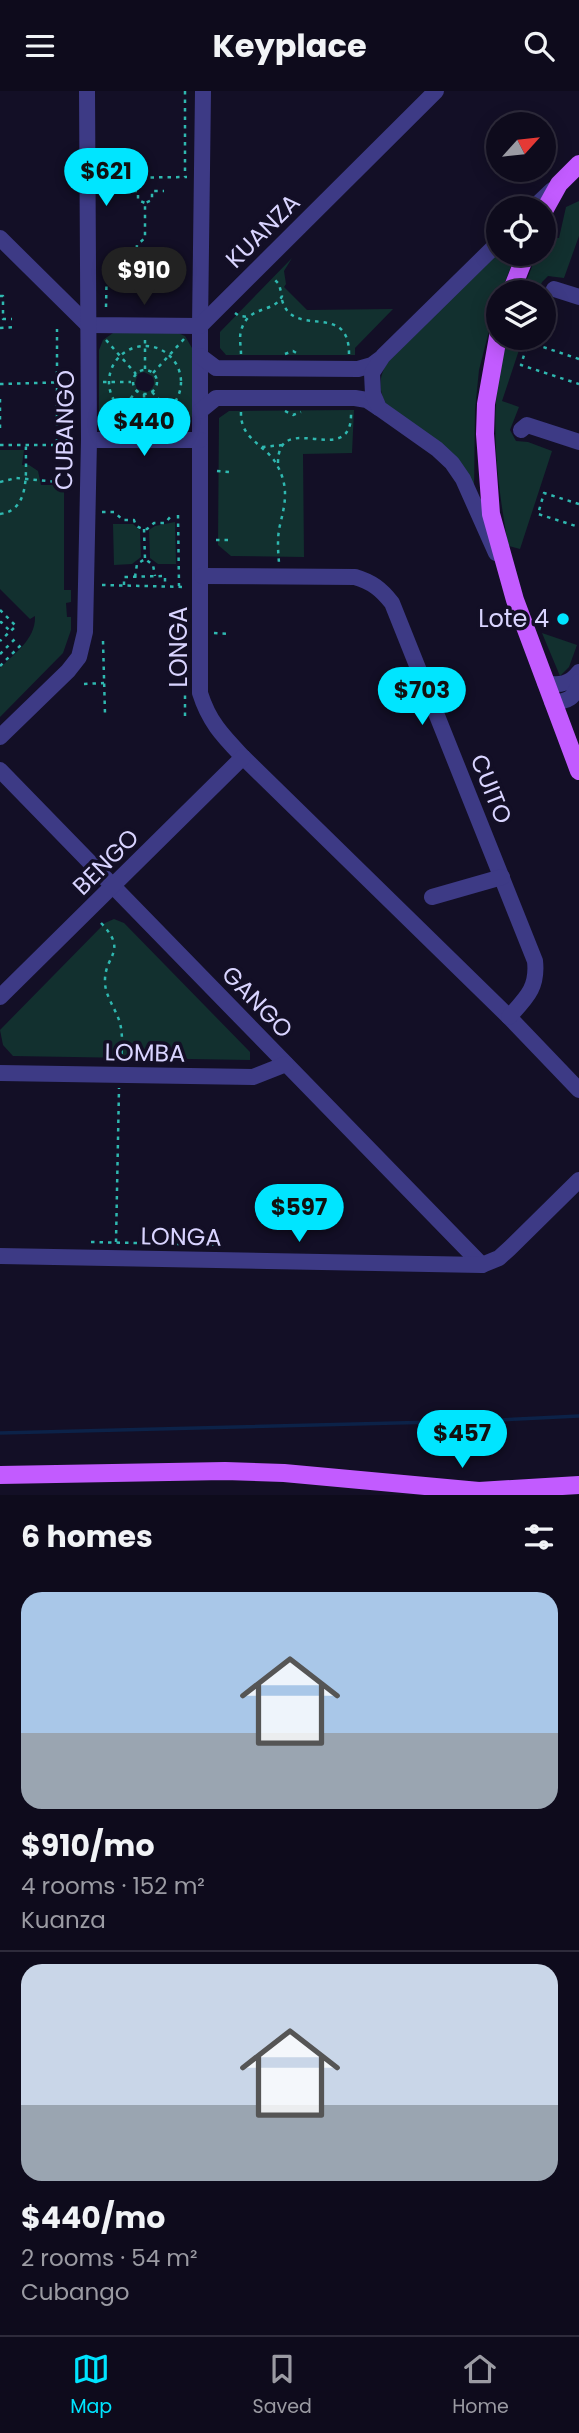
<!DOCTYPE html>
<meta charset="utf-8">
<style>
body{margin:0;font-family:Poppins,sans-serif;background:#171425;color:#f1f3f6;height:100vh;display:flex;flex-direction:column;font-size:26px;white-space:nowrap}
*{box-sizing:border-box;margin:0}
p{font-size:23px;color:#9b9ba3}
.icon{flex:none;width:38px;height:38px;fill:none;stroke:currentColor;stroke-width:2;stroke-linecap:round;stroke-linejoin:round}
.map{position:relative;height:1404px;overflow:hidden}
.details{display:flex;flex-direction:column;background:#0e0b1c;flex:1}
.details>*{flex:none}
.needle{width:46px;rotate:63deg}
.fabs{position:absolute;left:486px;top:21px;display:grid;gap:14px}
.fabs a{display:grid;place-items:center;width:70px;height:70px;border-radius:50%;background:#0e0b1c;box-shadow:0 4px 18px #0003,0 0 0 2px #2e2b3b;font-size:35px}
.price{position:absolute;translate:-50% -60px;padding:0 16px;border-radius:24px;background:#00e5ff;color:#111;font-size:23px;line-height:46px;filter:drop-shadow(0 2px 4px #0008)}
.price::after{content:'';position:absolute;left:50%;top:42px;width:21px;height:16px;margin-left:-10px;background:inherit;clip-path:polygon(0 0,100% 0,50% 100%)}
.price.active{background:#222;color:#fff}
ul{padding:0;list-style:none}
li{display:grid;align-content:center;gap:14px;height:371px;padding:0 21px}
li+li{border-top:2px solid #2e2b3b}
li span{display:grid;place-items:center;height:217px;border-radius:21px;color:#555}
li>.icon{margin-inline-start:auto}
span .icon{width:126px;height:126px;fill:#fffc;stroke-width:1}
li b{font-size:30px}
h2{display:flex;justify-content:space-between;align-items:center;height:84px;padding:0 21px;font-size:30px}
header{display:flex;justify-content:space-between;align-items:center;height:91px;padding:0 21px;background:#0e0b1c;font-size:32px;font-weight:700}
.menu{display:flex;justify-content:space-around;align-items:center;height:98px;border-top:2px solid #2e2b3b;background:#0e0b1c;font-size:19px;color:#9b9ba3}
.menu a{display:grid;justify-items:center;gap:4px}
.menu .active{color:#00e5ff}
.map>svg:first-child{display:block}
.green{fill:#12302f;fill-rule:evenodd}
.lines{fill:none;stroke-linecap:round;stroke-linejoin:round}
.stream{stroke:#0c2248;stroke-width:3.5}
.path{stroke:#2fb8b0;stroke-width:2.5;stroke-dasharray:3.5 5;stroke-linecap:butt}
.minor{stroke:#3d3a85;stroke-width:16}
.major{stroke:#c25bff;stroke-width:18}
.poi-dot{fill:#00e5ff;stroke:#130f26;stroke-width:2.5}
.labels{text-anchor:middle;stroke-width:7;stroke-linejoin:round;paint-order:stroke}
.street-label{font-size:24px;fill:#d9d4ff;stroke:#130f26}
.poi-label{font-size:24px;fill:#d9d4ff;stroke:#130f26;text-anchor:end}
</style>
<header><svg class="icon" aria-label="menu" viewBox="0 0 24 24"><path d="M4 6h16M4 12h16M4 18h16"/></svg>Keyplace<svg class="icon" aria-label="search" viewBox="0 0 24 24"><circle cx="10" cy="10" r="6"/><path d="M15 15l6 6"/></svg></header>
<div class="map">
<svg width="579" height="1404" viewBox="0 0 579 1404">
<rect width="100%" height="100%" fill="#130f26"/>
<!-- green -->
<g class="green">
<path d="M579,110V145L564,187L548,185L542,191L538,201H522L537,163H544V146L559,147L566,116Z"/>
<path d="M499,159V163H516L501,201H499L479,279L475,319L474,402L387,315C378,300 378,284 389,270Z"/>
<path d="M292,167L284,180L286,193L284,196L307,219L393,218L355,257V264H226L220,257V241Z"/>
<path d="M113,242H178L185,245L192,257V325L187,335L178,342L119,343L105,337L99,326V259L103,249ZM144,281L152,285C156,291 154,298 147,301L137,298L135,292L138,283Z"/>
<path d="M508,247H523L502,310L519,316L510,339L516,350L528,351L552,360L520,458L509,455L507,448C496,383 487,310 508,247Z"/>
<path d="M354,319L352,362L303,363L304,466L231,465L218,454L219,327L229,320Z"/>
<path d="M0,359H24L22,374H29L38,380L41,394H64V499H71V511L66,512L67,526H71V539L63,562L0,626V577C15,562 36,548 35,525L30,528L0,498Z"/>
<path d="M175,431L176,473H158L150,467L149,439L155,435Z"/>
<path d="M113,433H133L140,439L141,466L132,473L114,474Z"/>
<path d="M542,542L577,554L569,576L560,585Z"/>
<path d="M114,828L124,832L250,961V969L13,965L3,954L0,939L105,832Z"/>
</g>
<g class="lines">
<!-- stream -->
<path class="stream" d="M0,1342L477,1330L579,1325"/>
<!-- path -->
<g class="path">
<path d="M185,0V86"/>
<path d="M108,87L187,86"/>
<path d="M125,100H138V109L145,112"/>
<path d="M154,165H136L137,154L145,147V112L152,109V100H164"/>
<path d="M107,170L106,216L109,219"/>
<path d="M0,205H3V228H12"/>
<path d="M282,209C293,249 349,209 349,263"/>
<path d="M235,222L239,225L249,226"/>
<path d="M0,237L14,236"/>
<path d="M106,249L136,283"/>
<path d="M145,249V279"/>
<circle cx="145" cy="291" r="36"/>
<path d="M241,263C241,256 239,247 241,240C248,213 274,223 282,205L279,193L272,186"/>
<path d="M285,263L293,260L298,263"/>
<path d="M579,268L528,251L521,274L579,293"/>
<circle cx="145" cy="291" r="12"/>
<path d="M153,282L184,248"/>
<path d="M103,291H131"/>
<path d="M0,293L72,291"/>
<path d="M152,301L183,334"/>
<path d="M144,303L145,335"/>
<path d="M285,320L293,324L301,321"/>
<path d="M241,321C240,350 267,353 278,376C289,397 285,413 280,434C277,446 278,460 279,472"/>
<path d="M108,333L137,300"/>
<path d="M0,337V306"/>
<path d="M0,354H57V238"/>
<path d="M262,356L283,354"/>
<path d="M278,372C278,316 353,381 351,321"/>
<path d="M217,380L229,381"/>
<path d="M0,391L16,387L58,391"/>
<path d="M579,413L544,402L538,423L579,436"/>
<path d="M102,421H114L123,429H134C136,436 140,438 147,438L154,432H165L172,424"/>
<path d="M0,423C32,419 25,378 26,354"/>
<path d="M178,424L179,495"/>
<path d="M144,438L145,468"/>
<path d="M216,449H230"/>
<path d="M135,486L137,473L145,468L153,474L155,485"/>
<path d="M102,494L187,496"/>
<path d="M124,494V486L165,485V494"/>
<path d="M0,519L16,535L0,550"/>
<path d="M0,532L1,531L10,540"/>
<path d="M214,542L230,543"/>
<path d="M103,550L105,623"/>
<path d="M0,563L16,547"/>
<path d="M0,575L22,553"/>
<path d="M84,593L104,592"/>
<path d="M185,625V604"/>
<path d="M101,832C129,861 104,864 105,891C105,905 116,918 120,932C123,944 122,957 121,969"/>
<path d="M91,1151L224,1154"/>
<path d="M116,1151L119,997"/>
</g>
<!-- minor -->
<g class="minor">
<path d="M203,0L200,235V602C209,631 223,645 243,666L509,926L579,999"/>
<path d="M533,117L552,99"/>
<path d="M0,147L88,234L200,235L436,0"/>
<path d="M554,198L579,206"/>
<path d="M200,265L216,277L358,278L372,274L380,268"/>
<path d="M200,320L216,307H355L367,309L379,317"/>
<path d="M521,339L527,334L579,351"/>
<path d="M89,349H200"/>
<path d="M496,462L463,388L452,372L437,358L379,317L373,303L372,282L383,265L499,151"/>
<path d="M202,485L355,486C372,491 381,498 392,512L535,870C538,897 526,907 509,926"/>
<path d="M545,592C559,595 570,593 579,581"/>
<path d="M552,611C568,611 575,607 579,591"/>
<path d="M0,646L68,580L79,566L85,541L89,349L87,0"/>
<path d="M0,679L482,1174"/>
<path d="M432,806L502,786"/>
<path d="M0,906L243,666"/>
<path d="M0,982L253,986L286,973"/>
<path d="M0,1165L482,1174L499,1167L510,1157L579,1089"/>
</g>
<!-- major -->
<g class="major">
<path d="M544,120L559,93L579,73"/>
<path d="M511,201L526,163"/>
<path d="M499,240L486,313L485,343L491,423L515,509L579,680"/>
<path d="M0,1384L225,1380L284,1382L479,1400L579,1394"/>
</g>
</g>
<!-- markers -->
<circle class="poi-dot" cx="563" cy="528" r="7"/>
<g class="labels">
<!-- street labels -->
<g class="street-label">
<text transform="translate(263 140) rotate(-45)" y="8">KUANZA</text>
<text transform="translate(65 339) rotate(-89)" y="8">CUBANGO</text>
<text transform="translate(179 556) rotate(-90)" y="8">LONGA</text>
<text transform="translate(491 698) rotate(68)" y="8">CUITO</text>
<text transform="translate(106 771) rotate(-45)" y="8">BENGO</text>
<text transform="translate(257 911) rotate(46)" y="8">GANGO</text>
<text transform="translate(145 962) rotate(1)" y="8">LOMBA</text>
<text transform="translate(181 1146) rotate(1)" y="8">LONGA</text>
</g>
<!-- poi labels -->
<g class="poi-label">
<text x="549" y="536">Lote 4</text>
</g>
</g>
</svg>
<div class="fabs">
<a><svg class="needle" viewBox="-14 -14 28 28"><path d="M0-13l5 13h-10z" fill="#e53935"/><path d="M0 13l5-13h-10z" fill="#9b9ba3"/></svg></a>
<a><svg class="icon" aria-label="locate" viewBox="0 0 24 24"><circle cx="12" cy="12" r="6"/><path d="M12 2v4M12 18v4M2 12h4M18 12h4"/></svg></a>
<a><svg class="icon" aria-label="layers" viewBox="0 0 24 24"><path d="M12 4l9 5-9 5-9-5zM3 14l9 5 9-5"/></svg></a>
</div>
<b class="price" style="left:106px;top:117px">$621</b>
<b class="price active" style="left:144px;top:216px">$910</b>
<b class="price" style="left:144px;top:367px">$440</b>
<b class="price" style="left:422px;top:636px">$703</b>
<b class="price" style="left:299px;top:1153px">$597</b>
<b class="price" style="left:462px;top:1379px">$457</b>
</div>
<section class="details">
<h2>6 homes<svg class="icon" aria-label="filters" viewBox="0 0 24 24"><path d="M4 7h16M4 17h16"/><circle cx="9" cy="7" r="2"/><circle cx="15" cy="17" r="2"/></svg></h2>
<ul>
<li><span style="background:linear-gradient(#a9c7e8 65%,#9aa5b1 0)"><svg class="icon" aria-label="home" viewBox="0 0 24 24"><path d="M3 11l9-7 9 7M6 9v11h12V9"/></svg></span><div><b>$910/mo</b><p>4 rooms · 152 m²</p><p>Kuanza</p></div></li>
<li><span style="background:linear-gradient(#c9d6e8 65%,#9aa5b1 0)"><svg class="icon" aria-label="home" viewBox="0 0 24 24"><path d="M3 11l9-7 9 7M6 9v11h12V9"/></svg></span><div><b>$440/mo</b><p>2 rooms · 54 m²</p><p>Cubango</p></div></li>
</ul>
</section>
<nav class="menu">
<a class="active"><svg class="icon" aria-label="map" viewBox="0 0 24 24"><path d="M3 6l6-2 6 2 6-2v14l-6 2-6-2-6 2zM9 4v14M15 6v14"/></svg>Map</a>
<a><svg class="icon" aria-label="saved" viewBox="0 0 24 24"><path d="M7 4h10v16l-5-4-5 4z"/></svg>Saved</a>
<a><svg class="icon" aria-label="home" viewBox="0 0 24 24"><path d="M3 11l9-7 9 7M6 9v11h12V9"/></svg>Home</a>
</nav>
